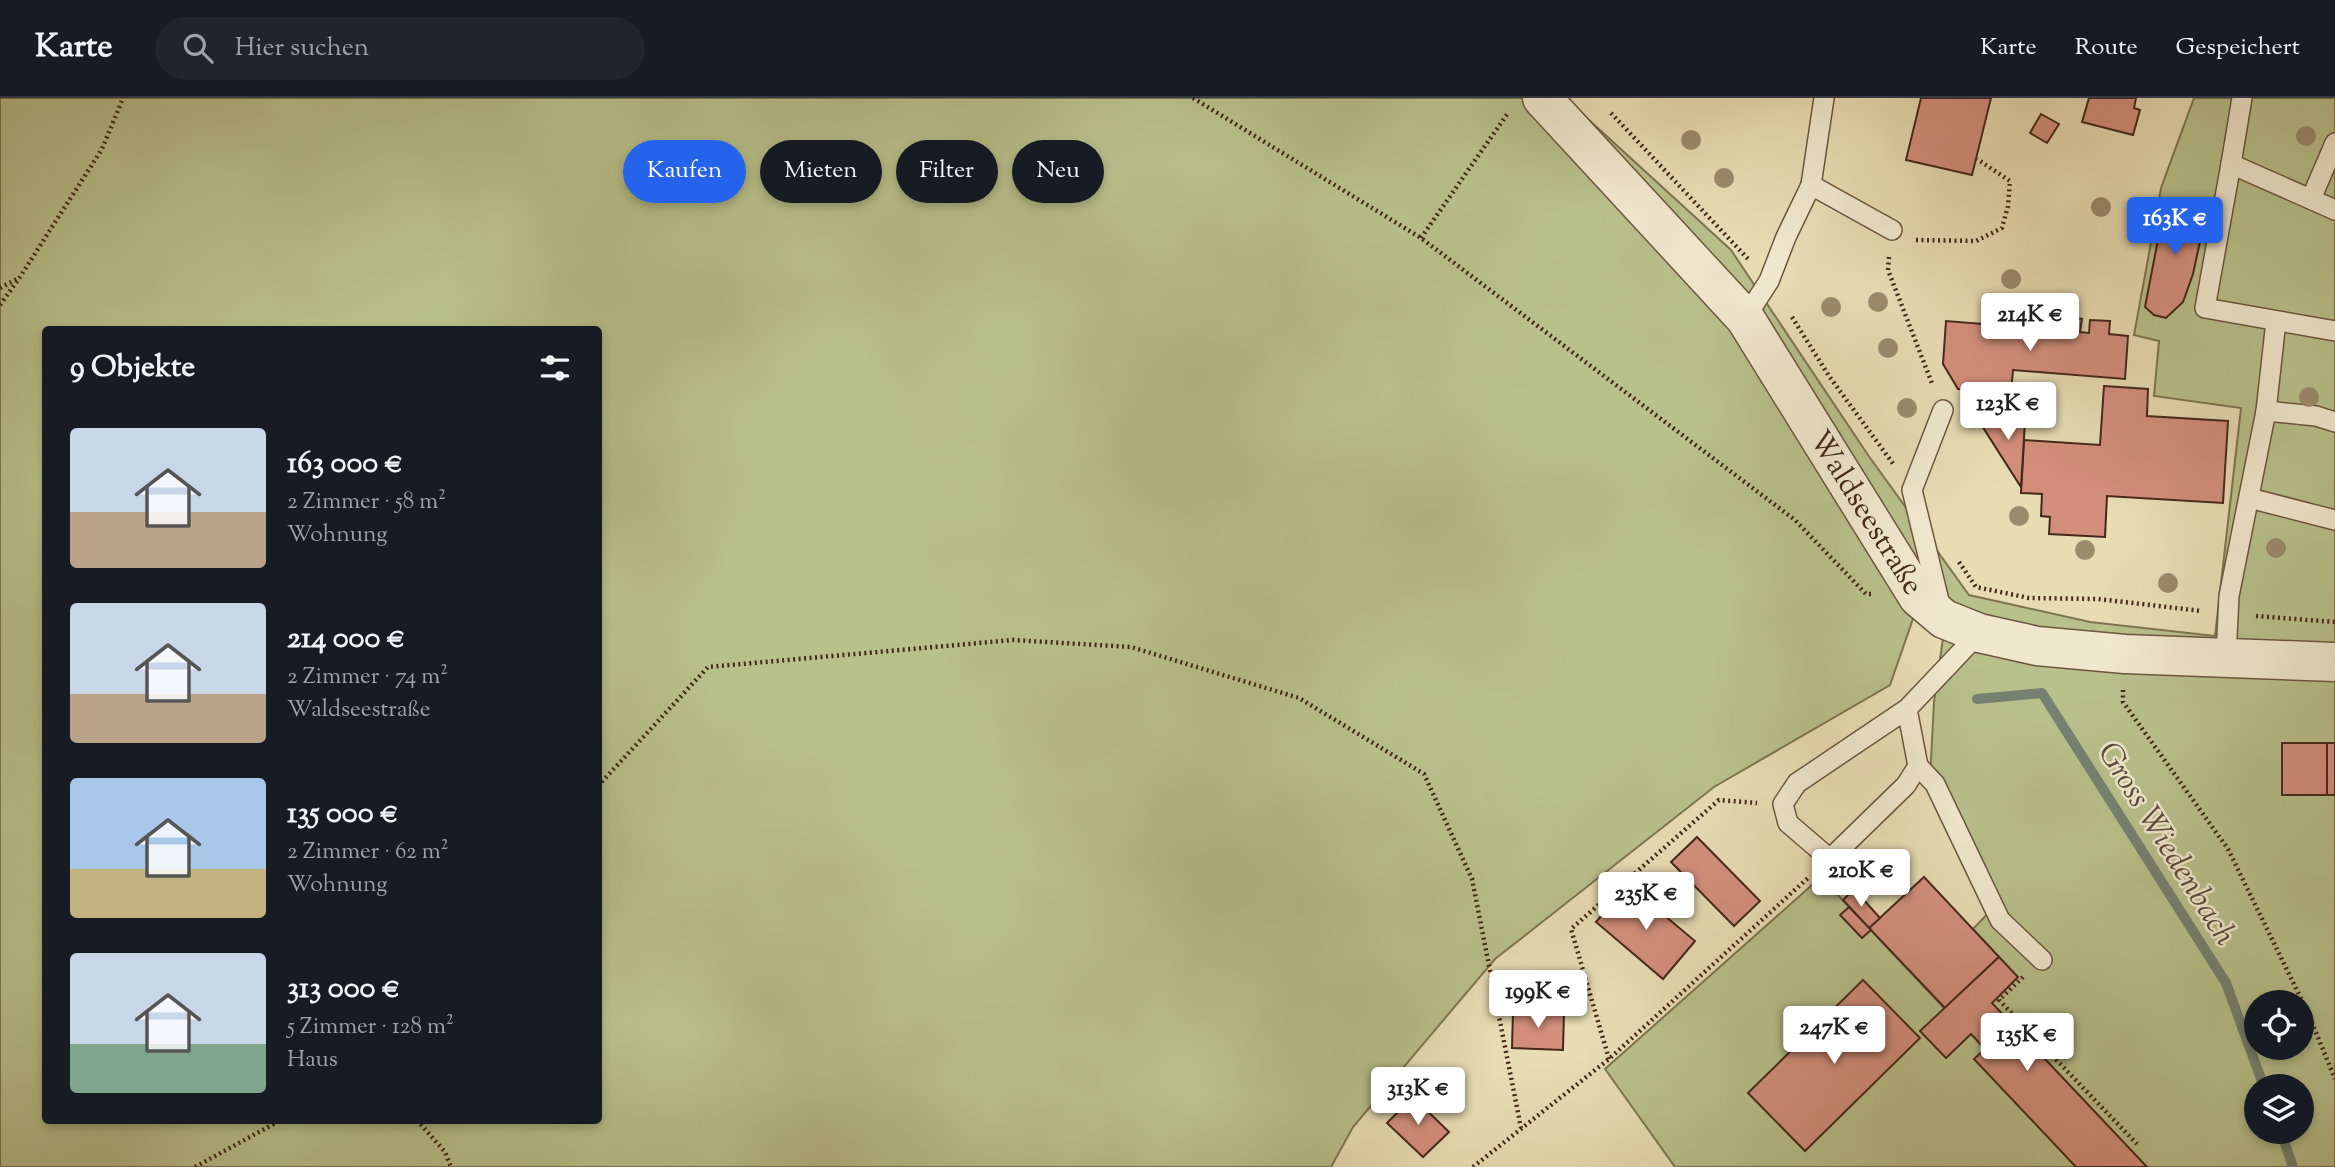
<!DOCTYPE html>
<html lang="de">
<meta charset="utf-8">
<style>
body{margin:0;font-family:"Sorts Mill Goudy",serif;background:#20242c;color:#f1f3f6;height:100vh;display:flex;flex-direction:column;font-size:26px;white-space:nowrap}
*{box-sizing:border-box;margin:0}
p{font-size:23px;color:#9ea1a6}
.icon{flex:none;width:38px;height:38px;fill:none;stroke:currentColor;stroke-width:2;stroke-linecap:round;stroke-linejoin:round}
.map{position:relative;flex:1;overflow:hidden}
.sheet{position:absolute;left:42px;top:228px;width:560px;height:798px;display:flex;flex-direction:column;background:#171b24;border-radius:7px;box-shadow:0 4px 10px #0003}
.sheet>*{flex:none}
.hud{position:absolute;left:623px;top:42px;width:665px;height:63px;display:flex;gap:14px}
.fabs{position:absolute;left:2244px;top:892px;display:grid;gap:14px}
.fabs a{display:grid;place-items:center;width:70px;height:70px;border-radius:50%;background:#171b24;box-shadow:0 4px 10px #0003;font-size:35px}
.price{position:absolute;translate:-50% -60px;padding:0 16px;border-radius:7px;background:#fff;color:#222;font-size:23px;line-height:46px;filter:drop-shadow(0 2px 4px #0008)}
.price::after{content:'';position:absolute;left:50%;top:42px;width:21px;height:16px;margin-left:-10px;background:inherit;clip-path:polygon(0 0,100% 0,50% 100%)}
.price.on{background:#2563eb;color:#fff}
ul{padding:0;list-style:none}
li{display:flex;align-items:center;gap:21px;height:175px;padding:0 28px}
li span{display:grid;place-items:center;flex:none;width:196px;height:140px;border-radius:7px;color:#555}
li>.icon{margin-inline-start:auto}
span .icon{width:84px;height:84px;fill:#fffc;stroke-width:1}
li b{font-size:30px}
h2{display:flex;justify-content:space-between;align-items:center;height:84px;padding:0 28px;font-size:30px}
.pill{padding:0 24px;border-radius:32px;background:#171b24;box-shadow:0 4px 10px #0003;font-size:24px;line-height:63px}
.pill.on{background:#2563eb;color:#fff}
header{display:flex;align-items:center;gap:42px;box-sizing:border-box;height:98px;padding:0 35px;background:#171b24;border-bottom:2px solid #363941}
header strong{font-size:33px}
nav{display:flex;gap:38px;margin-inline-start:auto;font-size:24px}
.search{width:490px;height:63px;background:#20242c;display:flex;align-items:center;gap:18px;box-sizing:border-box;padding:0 24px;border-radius:38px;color:#9ea1a6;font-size:26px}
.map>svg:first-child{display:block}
.green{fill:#b8c08b;stroke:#7e7452;stroke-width:2;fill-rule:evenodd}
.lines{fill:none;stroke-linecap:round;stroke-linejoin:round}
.stream{stroke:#768171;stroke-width:10}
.building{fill:#d48f7c;stroke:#45281a;stroke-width:2}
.service-casing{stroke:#6e5540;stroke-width:22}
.minor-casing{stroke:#6e5540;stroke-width:41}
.path{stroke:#45281a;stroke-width:4.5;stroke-dasharray:2 3.5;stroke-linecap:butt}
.service{stroke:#f0e8ce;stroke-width:19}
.minor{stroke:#f0e8ce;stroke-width:38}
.tree{fill:#9b8a6c}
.labels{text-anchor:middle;stroke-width:5;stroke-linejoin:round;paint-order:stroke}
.street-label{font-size:30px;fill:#45281a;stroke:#f0e8ce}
.water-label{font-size:32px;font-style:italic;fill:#5a4d3e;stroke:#f0e8ce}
</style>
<header>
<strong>Karte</strong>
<div class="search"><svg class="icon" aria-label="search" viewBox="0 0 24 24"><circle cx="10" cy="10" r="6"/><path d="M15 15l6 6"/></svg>Hier suchen</div>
<nav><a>Karte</a><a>Route</a><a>Gespeichert</a></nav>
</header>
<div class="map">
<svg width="2335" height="1069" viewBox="0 0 2335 1069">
<rect width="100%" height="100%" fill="#e8dcb3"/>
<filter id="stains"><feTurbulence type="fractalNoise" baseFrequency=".00286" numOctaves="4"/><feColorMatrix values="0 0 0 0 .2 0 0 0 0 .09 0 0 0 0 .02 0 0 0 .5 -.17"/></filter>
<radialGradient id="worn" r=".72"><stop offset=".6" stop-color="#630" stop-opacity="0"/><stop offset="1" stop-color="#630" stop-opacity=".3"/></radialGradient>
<!-- green -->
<path class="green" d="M0,0H1565L1731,152L1868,357L1969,497L2090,524L2215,538L2241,310L2154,298L2159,243L2134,237L2161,90L2194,0H2335V1069H1675L1605,971L1821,779L1944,910L1999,859L1973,831L1994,809L1930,682L1934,604L1943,540L1914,518L1890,587L1714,689L1495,861L1353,1029L1331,1069H0ZM46,231H598V1022H46ZM2256,905H2301V950H2256ZM2256,989H2301V1034H2256Z"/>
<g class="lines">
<!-- stream -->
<g class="stream">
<path d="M1977,601L2042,595L2226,885L2264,989"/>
<path d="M2281,1034L2293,1069"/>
</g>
</g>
<!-- building -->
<g class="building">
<path d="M1921,0H1991L1972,77L1906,62Z"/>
<path d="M2089,0H2136L2134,10L2140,12L2133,37L2082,24Z"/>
<path d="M2041,16L2059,26L2047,45L2030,35Z"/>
<path d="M2166,100L2207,111L2193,176L2183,204L2166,220L2154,217L2145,209Z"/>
<path d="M2062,219L2082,221L2080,234L2089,235L2090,222L2110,223L2109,236L2128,238L2125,281L2013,272L2011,295L1958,291L1943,266L1946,223L2060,232Z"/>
<path d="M2104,288L2148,291L2147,318L2228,323L2223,405L2107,398L2105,439L2049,436L2050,419L2041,418L2042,396L2021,395L2024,342L2100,347Z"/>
<path d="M1977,320L2025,323L2021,389Z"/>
<rect x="2282" y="645" width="45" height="52"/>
<rect x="2327" y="645" width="8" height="52"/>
<path d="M1697,739L1760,803L1734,828L1671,764Z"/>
<path d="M1924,779L1999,859L1945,910L1869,830Z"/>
<path d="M1628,787L1695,843L1663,881L1596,824Z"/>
<path d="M1854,791L1880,820L1869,830L1843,802Z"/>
<path d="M1849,809L1871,832L1862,840L1840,817Z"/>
<path d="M1999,859L2018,879L1992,905L2147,1069H2076L1974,961L1985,951L1971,936L1946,960L1920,933Z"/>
<path d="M1863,882L1920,940L1805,1053L1748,995Z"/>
<path d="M1513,912L1564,913L1563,952L1512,950Z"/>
<path d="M1413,999L1449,1034L1423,1059L1387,1025Z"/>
</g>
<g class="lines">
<!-- service casing -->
<g class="service-casing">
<g id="service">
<path d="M2231,66L2242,0"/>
<path d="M1811,87L1892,132"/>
<path d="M2311,101L2335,45"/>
<path d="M2335,112L2231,66L2205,210L2335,233"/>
<path d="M1745,220L1769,183L1786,139L1811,87L1824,0"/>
<path d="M2266,313L2316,318L2335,324"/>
<path d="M2249,400L2335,422"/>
<path d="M1942,515L1912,392L1943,312"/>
<path d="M2226,559L2229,498L2266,313L2276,223"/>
<path d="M1907,611L1797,685L1783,706L1788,725L1830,761L1906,687L1918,668L1907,611L1979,535"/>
<path d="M1918,668L1935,686L2000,822L2042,862"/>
</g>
</g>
<!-- minor casing -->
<g class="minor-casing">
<path id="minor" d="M1542,0L1745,220L1918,499L1944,521L1979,535L2037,548L2125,556L2335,564"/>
</g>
<!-- path -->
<g class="path">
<path d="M1193,0L1421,140L1795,422L1866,496H1872"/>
<path d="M1611,15L1749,162"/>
<path d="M1421,140L1508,15"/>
<path d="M1916,142L1976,143L2002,130L2008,108L2010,83L1977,61"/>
<path d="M1889,159L1888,172L1933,288"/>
<path d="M0,190L17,181"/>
<path d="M0,207L20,179L102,51L123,0"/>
<path d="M1792,219L1829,278L1894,367"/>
<path d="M1959,464L1976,489L2029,500L2098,501L2202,513"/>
<path d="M2256,518L2335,524"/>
<path d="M2123,592V604L2228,751L2308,915L2335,981"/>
<path d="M598,688L708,569L1013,542L1131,549L1299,600L1424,676L1472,781L1521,1030"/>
<path d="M2023,879L1999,902L2137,1046"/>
<path d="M1609,961L1571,831L1719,702L1757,705"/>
<path d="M417,1022L445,1054L451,1069"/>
<path d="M195,1069L281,1022"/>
<path d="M1473,1069L1609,961L1809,779"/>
</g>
<!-- service -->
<use href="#service" class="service"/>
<!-- minor -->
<use href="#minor" class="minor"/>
</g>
<!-- trees -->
<g class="tree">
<circle cx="2306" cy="38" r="10"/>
<circle cx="1691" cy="42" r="10"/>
<circle cx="1724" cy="80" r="10"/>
<circle cx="2101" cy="109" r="10"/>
<circle cx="2011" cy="181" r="10"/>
<circle cx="1878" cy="204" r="10"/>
<circle cx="1831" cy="209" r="10"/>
<circle cx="1888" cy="250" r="10"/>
<circle cx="2309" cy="299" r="10"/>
<circle cx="1907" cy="310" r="10"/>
<circle cx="2019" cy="418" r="10"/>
<circle cx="2276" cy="450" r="10"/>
<circle cx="2085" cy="452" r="10"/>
<circle cx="2168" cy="485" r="10"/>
</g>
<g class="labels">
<!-- street labels -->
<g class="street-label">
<text transform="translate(1867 414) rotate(58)" y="10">Waldseestraße</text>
</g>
<!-- water labels -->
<g class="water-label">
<text transform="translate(2168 745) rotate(58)" y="11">Gross Wiedenbach</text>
</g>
</g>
<rect width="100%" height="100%" filter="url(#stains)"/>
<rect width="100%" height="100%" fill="url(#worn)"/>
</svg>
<div class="fabs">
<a><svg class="icon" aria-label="locate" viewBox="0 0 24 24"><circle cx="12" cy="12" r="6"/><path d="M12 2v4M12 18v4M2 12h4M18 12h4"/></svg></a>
<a><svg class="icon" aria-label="layers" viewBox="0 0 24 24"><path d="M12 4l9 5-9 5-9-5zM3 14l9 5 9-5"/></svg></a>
</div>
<b class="price on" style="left:2175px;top:159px">163K €</b>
<b class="price" style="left:2030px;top:255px">214K €</b>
<b class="price" style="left:2008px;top:344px">123K €</b>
<b class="price" style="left:1861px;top:811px">210K €</b>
<b class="price" style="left:1646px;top:834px">235K €</b>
<b class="price" style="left:1538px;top:932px">199K €</b>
<b class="price" style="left:1834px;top:968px">247K €</b>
<b class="price" style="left:2027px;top:975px">135K €</b>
<b class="price" style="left:1418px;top:1029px">313K €</b>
<div class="hud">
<a class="pill on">Kaufen</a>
<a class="pill">Mieten</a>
<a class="pill">Filter</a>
<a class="pill">Neu</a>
</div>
<section class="sheet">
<h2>9 Objekte<svg class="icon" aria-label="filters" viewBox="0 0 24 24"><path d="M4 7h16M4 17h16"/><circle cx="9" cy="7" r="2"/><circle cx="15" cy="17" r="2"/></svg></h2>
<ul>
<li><span style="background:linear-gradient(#c9d6e8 60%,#b9a48a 0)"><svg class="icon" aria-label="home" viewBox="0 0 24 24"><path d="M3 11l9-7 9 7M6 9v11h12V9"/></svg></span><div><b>163 000 €</b><p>2 Zimmer · 58 m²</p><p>Wohnung</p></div></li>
<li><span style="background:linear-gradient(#c9d6e8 65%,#b9a48a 0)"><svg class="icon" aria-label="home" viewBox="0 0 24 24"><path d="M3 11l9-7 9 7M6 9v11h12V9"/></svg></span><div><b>214 000 €</b><p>2 Zimmer · 74 m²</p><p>Waldseestraße</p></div></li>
<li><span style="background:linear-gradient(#a9c7e8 65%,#c2b280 0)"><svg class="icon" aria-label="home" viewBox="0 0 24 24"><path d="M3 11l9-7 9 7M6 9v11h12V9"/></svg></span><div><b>135 000 €</b><p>2 Zimmer · 62 m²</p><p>Wohnung</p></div></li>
<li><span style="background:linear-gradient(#c9d6e8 65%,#7fa58c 0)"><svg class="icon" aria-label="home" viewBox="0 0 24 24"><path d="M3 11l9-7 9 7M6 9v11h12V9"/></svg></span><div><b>313 000 €</b><p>5 Zimmer · 128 m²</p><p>Haus</p></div></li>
</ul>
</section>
</div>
